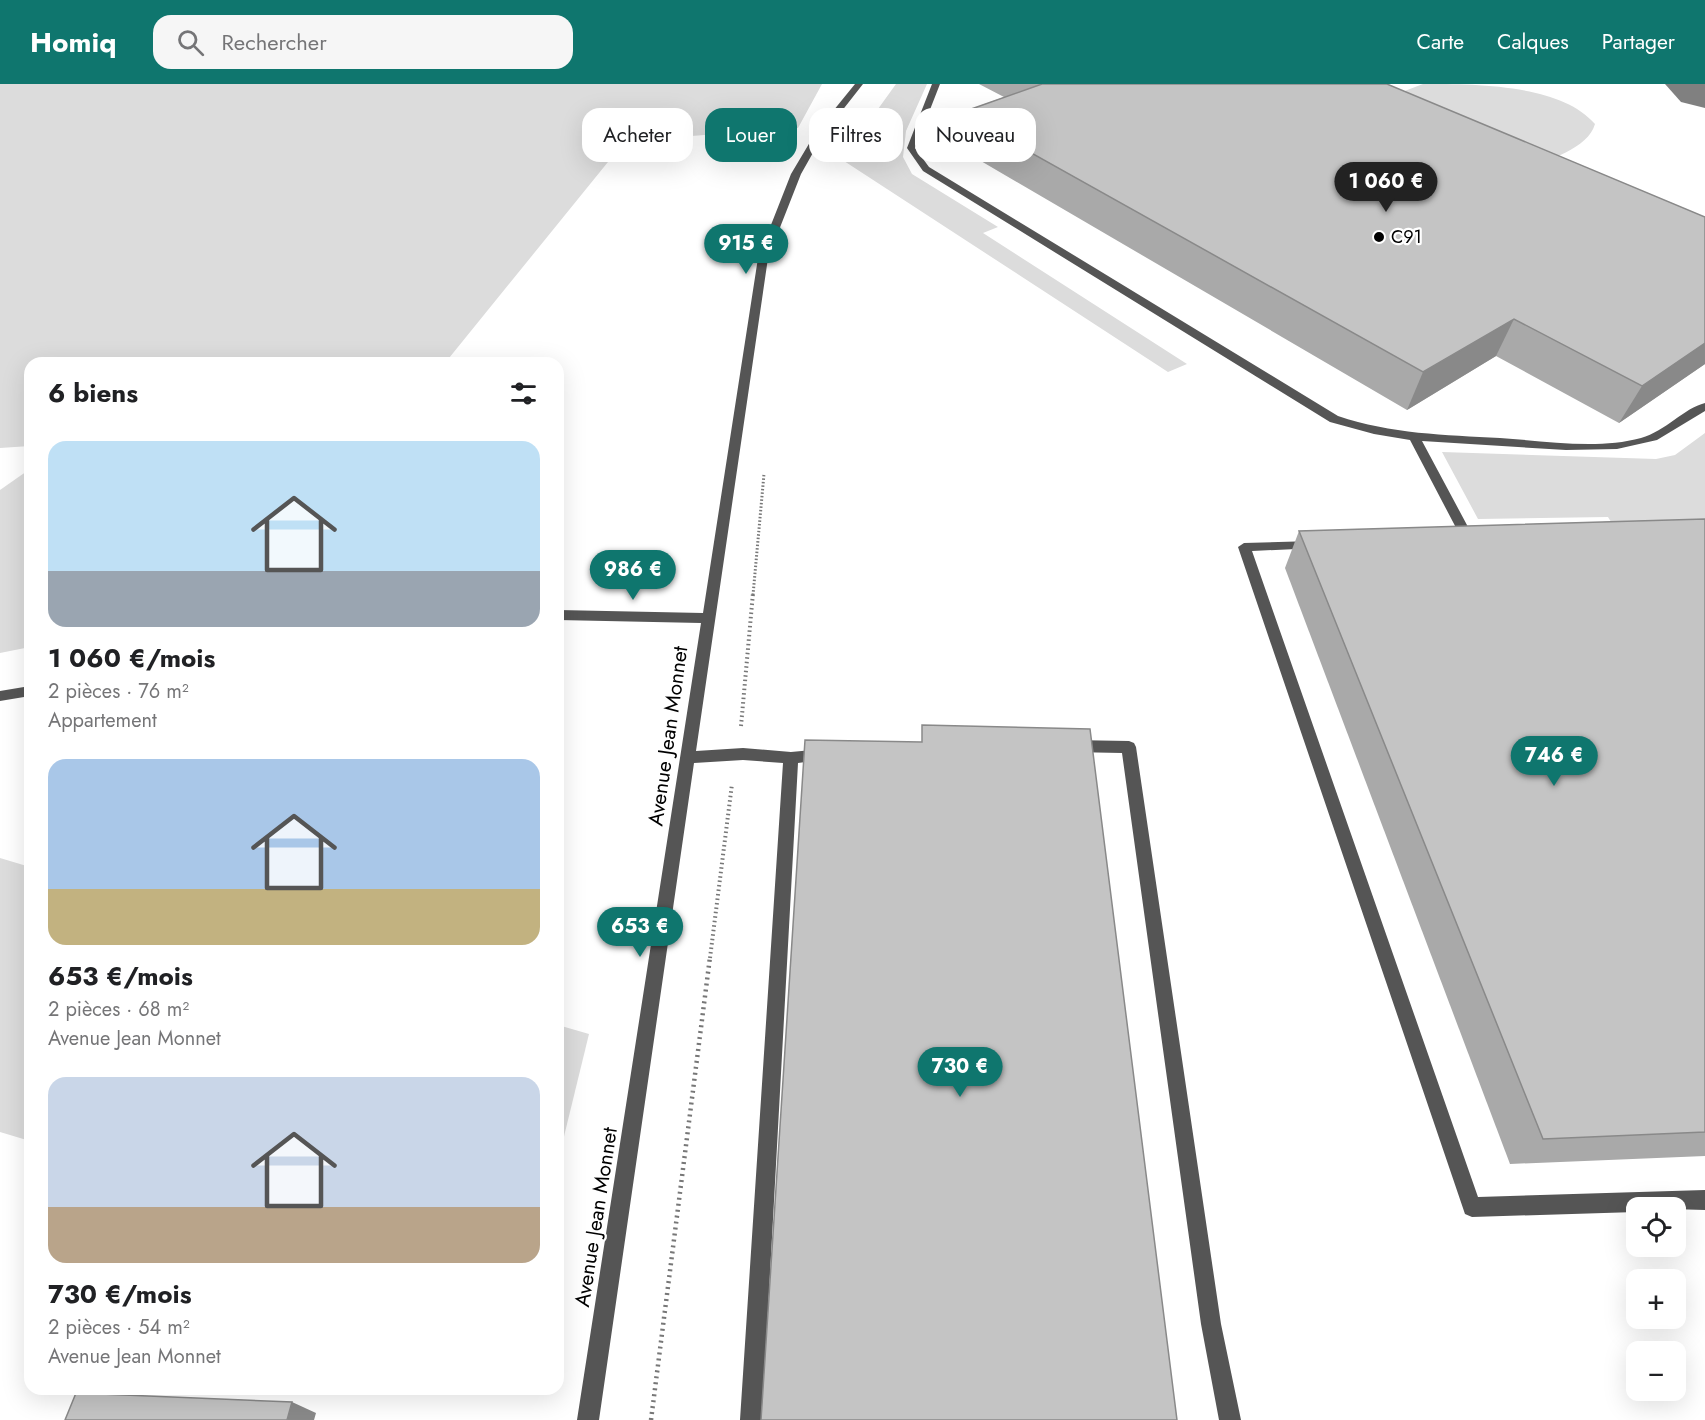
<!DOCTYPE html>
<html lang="fr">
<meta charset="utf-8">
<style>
body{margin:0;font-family:Jost,sans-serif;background:#f6f6f6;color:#202124;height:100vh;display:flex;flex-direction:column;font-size:22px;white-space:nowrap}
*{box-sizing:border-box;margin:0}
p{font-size:20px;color:#757577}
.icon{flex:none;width:33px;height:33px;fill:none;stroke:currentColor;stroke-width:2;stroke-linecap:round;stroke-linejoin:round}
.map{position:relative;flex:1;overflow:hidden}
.details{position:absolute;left:24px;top:273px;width:540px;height:1038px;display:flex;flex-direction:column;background:#fff;border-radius:18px;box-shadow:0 6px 24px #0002}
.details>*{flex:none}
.top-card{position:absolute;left:582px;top:24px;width:570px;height:54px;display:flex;gap:12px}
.controls{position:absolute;left:1626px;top:1113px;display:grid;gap:12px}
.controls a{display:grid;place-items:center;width:60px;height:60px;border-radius:12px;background:#fff;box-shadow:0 6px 24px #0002;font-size:30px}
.price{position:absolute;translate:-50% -51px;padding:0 14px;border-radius:21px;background:#0f766e;color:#fff;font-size:20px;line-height:39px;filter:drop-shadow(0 2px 3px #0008)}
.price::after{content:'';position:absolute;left:50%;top:36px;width:18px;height:14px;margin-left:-9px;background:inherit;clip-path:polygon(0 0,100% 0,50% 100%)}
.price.selected{background:#222;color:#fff}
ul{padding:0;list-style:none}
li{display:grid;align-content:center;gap:12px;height:318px;padding:0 24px}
li span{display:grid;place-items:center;height:186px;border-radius:18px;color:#555}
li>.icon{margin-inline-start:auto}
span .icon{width:108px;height:108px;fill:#fffc;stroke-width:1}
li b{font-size:26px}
h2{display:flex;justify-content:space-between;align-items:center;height:72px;padding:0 24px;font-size:26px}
.chip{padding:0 21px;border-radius:18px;background:#fff;box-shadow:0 6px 24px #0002;font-size:21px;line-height:54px}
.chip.selected{background:#0f766e;color:#fff}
header{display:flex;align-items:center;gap:36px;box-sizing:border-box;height:84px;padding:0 30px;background:#0f766e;color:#fff}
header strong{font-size:28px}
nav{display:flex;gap:33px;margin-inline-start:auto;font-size:21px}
.search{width:420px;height:54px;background:#f6f6f6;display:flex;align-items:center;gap:15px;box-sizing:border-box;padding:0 21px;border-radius:18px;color:#757577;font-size:22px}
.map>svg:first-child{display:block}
.green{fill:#dcdcdc}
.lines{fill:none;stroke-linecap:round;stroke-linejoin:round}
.taxiway{fill:#808080;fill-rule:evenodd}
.path-far2{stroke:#777;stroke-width:3;stroke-dasharray:1.5 2;stroke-linecap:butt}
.path-far1{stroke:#777;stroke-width:4;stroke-dasharray:1.5 3;stroke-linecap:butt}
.path{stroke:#777;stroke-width:4.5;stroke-dasharray:2 4;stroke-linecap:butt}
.minor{fill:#555;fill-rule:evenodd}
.wall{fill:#a9a9a9}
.shaded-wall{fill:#898989}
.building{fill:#c4c4c4;stroke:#898989;stroke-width:1.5}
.poi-dot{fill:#000;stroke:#fff;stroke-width:2}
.labels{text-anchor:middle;stroke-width:4.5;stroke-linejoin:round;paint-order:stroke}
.far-poi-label{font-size:18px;fill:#000;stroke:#fff;text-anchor:start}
.street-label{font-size:21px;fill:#000;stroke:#fff}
</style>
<header>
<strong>Homiq</strong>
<div class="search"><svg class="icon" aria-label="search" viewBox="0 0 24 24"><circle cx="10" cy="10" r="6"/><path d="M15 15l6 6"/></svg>Rechercher</div>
<nav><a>Carte</a><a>Calques</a><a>Partager</a></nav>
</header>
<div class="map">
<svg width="1705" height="1336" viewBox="0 0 1705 1336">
<rect width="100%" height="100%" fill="#fff"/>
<!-- green -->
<g class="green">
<path d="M0,0H822L798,44L625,57L445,279H30V362L0,364Z"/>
<path d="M896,0H927L906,47L903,73L912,90L998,143L983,149L1187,280L1168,288L844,77L855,57Z"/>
<path d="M1423,0C1475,0 1561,0 1595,40C1588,65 1547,76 1526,85L1373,19Z"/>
<path d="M1705,349V472L1633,474L1608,433L1478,435L1442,368L1656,375L1675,371Z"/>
<path d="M30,385V563L0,569V406Z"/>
<path d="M0,774L30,783V1057L0,1048Z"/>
<path d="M558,941L589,950L558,1077Z"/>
</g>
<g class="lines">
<!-- taxiway -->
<path class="taxiway" d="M1665,0H1705V24L1681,18Z"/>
<!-- path-far2 -->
<path class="path-far2" d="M753,511L764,390"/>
<!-- path-far1 -->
<g class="path-far1">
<path d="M741,642L753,509"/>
<path d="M710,874L732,700"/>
</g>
<!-- path -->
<path class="path" d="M651,1336L710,873"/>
<!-- minor -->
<g class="minor">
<path d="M855,0H863L823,51L801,90L768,174L696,667L743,664L791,668L823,665L828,667L831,671L828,675L798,679L762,1336H740L783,679L743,676L694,679L599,1336H577L701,539L558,536V526L703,529L758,174L791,90L816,48Z"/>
<path d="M932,0H940L915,64L929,83L1338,332C1391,350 1445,351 1500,354C1546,357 1597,366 1641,354C1666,347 1684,324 1705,319V327L1657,356L1617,365L1566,366L1422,357L1475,456L1474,459H1464L1410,356L1374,350L1330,338L923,87L907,64Z"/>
<path d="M1313,457L1319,461L1318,464L1252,467L1478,1113L1705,1106V1126L1636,1124V1128L1472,1133L1465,1130L1238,463L1244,459Z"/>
<path d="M30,602V612L0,617V607Z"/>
<path d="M1071,656L1129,657L1134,659L1136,663L1221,1240L1241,1336H1219L1201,1240L1122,669L1071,668L1066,666L1064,662L1066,658Z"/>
</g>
</g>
<!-- wall -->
<g class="wall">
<path d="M979,0H1387L1705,133V280L1619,339L1496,272L1407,326L957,63L960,29L1004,13Z"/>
<path d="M1705,435V1072L1510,1080L1285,484L1299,447Z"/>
</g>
<!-- shaded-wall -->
<g class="shaded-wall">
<path d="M1514,235L1496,272L1407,326L1423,288Z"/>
<path d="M1705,259V280L1619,339L1642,302Z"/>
<path d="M292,1318L316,1329L314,1336H287Z"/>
</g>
<!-- building -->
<g class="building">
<path d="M1042,0H1387L1705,133V259L1642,302L1514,235L1423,288L960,29Z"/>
<path d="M1705,435V1048L1543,1055L1299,447Z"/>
<path d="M922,641L1090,645L1177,1336H761L805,656L922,658Z"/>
<path d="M76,1309L292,1318L287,1336H65Z"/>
</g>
<!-- markers -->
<circle class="poi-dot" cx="1379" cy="153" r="6"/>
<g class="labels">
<!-- far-poi labels -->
<g class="far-poi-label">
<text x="1391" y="159">C91</text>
</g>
<!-- street labels -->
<g class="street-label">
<text transform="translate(668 652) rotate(-82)" y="7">Avenue Jean Monnet</text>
<text transform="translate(596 1133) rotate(-81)" y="7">Avenue Jean Monnet</text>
</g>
</g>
</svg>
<div class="controls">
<a><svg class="icon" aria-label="locate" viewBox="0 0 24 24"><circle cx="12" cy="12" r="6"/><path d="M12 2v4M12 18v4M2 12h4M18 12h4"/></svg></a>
<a>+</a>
<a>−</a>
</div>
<b class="price selected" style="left:1386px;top:129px">1 060 €</b>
<b class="price" style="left:746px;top:191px">915 €</b>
<b class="price" style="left:633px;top:517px">986 €</b>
<b class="price" style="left:1554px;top:703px">746 €</b>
<b class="price" style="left:640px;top:874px">653 €</b>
<b class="price" style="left:960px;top:1014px">730 €</b>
<div class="top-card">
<a class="chip">Acheter</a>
<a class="chip selected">Louer</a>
<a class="chip">Filtres</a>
<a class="chip">Nouveau</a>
</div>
<section class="details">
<h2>6 biens<svg class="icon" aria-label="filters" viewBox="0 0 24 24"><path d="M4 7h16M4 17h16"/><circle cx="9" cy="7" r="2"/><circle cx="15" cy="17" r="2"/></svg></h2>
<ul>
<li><span style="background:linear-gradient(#bfe0f5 70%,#9aa5b1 0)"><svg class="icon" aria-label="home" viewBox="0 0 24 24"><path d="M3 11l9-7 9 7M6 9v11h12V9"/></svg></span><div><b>1 060 €/mois</b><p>2 pièces · 76 m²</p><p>Appartement</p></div></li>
<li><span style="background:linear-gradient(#a9c7e8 70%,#c2b280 0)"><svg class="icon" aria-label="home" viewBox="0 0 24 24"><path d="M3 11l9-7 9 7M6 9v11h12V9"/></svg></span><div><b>653 €/mois</b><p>2 pièces · 68 m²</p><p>Avenue Jean Monnet</p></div></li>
<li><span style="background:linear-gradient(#c9d6e8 70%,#b9a48a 0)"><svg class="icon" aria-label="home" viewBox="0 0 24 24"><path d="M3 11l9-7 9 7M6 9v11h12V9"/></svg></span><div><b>730 €/mois</b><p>2 pièces · 54 m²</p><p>Avenue Jean Monnet</p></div></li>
</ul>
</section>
</div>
